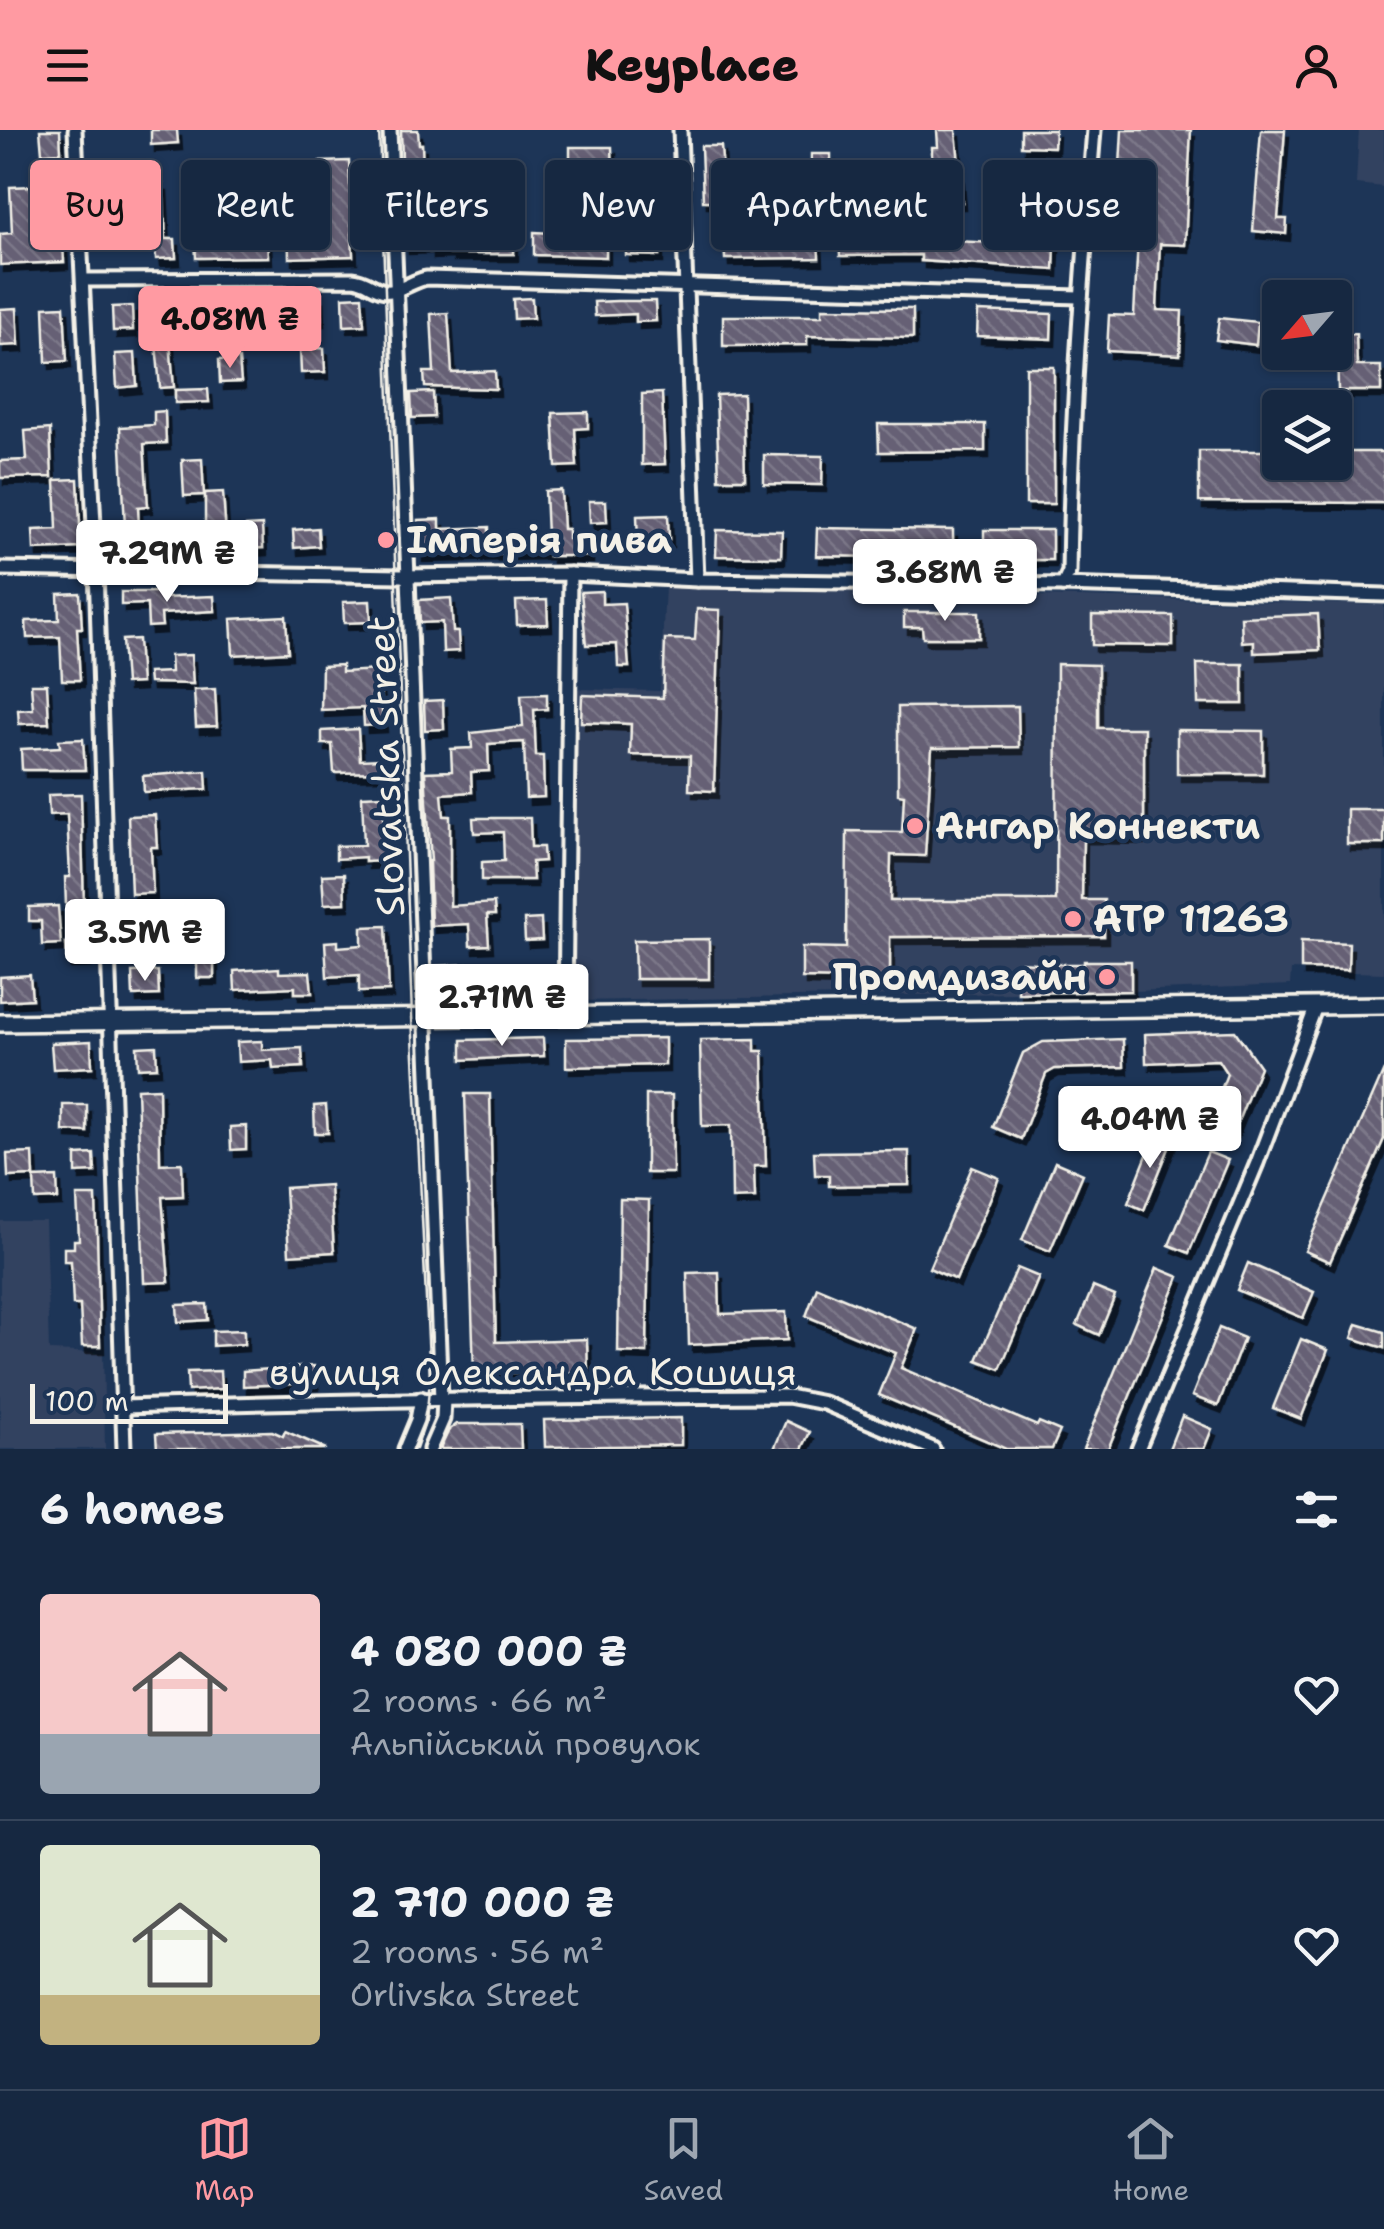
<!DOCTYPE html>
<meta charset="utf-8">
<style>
body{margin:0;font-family:"Shantell Sans",sans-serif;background:#23344c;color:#f1f3f6;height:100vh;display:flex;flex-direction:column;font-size:38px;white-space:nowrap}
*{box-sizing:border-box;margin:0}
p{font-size:32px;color:#9ea6b1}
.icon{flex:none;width:55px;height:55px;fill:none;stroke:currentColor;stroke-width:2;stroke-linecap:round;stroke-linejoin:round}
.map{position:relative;height:1319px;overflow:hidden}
.details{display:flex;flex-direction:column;background:#162841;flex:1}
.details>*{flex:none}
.banner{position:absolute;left:30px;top:30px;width:1325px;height:90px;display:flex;gap:20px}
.needle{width:65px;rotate:242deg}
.buttons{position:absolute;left:1262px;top:150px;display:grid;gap:20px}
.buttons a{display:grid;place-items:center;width:90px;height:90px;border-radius:10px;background:#162841;box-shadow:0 2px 8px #0004,0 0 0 2px #35445a;font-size:50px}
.scale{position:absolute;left:30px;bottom:25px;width:198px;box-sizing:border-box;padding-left:10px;border:5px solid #f4f1e8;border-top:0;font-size:28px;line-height:35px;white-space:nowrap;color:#f4f1e8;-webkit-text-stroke:8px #1d3557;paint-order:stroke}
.price{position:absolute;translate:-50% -85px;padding:0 22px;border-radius:10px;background:#fff;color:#222;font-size:32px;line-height:65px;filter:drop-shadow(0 2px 5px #0008)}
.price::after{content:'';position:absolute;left:50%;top:60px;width:30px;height:22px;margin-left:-15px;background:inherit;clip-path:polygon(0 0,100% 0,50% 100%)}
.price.selected{background:#ff9aa2;color:#111}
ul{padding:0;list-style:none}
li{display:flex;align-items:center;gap:30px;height:250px;padding:0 40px}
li+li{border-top:2px solid #35445a}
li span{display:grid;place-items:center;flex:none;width:280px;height:200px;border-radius:10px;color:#555}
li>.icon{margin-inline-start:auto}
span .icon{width:120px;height:120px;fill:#fffc;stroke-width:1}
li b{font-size:42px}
h2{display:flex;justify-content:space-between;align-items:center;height:120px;padding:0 40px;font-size:42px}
.chip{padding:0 35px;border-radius:10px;background:#162841;box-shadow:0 2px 8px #0004,0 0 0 2px #35445a;font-size:35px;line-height:90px}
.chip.selected{background:#ff9aa2;color:#111}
header{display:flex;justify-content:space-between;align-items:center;height:130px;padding:0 40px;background:#ff9aa2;color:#111;font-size:45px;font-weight:800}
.menu{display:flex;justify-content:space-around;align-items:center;height:140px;border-top:2px solid #35445a;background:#162841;font-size:28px;color:#9ea6b1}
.menu a{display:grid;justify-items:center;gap:5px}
.menu .selected{color:#ff9aa2}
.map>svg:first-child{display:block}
.built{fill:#334260}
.building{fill:url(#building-back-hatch);stroke:#f4f1e8;stroke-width:2.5;filter:url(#shadow)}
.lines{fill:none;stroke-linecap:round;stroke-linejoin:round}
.street-casing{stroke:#f4f1e8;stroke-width:19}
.secondary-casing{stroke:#f4f1e8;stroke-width:22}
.street{stroke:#1d3557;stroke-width:11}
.secondary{stroke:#1d3557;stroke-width:15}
.tram{stroke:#f4f1e8;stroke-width:2.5}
.poi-dot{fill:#ff9aa2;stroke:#1d3557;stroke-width:4}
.labels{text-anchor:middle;stroke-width:9;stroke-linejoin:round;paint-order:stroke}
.poi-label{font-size:38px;font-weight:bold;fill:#f4f1e8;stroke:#1d3557;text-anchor:start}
.street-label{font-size:38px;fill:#f4f1e8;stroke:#1d3557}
</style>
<header><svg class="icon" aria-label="menu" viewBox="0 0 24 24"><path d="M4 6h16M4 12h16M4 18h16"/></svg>Keyplace<svg class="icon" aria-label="person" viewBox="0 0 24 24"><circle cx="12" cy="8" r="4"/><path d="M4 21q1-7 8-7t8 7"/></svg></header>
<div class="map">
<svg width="1384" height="1319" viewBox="0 0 1384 1319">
<defs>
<pattern id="building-back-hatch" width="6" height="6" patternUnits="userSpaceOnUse" patternTransform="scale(2.5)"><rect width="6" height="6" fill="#666175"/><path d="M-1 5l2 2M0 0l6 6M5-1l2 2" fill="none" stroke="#7c7889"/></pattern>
<filter id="shadow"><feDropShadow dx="4" dy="7" stdDeviation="0" flood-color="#0009"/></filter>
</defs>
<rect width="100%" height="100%" fill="#1d3557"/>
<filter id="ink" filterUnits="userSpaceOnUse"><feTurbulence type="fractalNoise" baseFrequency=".01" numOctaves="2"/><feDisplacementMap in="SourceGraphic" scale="20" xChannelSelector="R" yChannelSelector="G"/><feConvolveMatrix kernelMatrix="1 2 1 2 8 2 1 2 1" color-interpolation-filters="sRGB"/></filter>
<g filter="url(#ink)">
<!-- built -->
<g class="built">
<path d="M1359,0H1384V57L1356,54Z"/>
<path d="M665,456L1384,475V843L1291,840L1290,855L1131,861L573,871L575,559L660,561Z"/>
<path d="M0,1091H45L49,1221L103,1223L105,1319H0Z"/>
</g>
<!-- building -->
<g class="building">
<path d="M40,0H60L61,22L42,23Z"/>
<path d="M151,0H177L178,13L151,15Z"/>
<path d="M401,0H418L419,14H422L423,38L416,39L419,98L446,97V107H490L487,74L501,73L503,102L514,103V124H450V121L430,122V116L405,117Z"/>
<path d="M937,0H956L962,72H956L955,111L994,113L995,108L1028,110L1030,66L1057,68L1054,140L921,131V125L840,126L839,103H854L855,109L904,107L905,112L936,113L937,84H942V31H932V17H938Z"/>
<path d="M1021,0H1055L1054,17L1021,16Z"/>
<path d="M1122,0H1191L1185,115L1160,114L1157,180L1182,181L1180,225L1107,221L1109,185L1134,186L1138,108L1116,107Z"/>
<path d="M1261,0H1285L1278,89H1287L1286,104L1253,101Z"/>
<path d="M701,16H721L725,71H703Z"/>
<path d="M570,17H612L613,43L570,44Z"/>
<rect x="811" y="24" width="20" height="18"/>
<path d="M349,31L353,126L289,128L288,94L323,92L320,32Z"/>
<path d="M289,37L290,53L244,55V39Z"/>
<path d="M150,54H163L166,109H175L176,128L156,129Z"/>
<path d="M659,54L662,84L641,86L638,56Z"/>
<path d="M60,55L64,132L0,135V104L12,103L10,57Z"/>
<path d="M881,61V81H860V62Z"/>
<path d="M747,67L748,108H778L777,102L789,101V110L818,109L819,128L725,129L724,111H729L728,68Z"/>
<path d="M237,101L238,111L267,109L268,127L196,128L195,109L225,108V102Z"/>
<path d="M534,102L606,106V127L534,125Z"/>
<path d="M626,104L659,105V126L626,125Z"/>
<path d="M320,166L321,189L285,191L286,197L273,198V192L258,193V190L208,192L207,173L239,171V175Z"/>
<path d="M362,166L364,195L344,196L343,167Z"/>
<path d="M532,168L533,188L514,189L513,169Z"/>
<path d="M617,171H655L656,191L636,192V184L595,186L594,172Z"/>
<path d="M64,176L67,231L46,232L44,177Z"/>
<path d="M132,176L133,200L113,201L112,177Z"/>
<path d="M17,178L19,215L0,216V179Z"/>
<path d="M822,178L913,179V208L807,206V215L723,216V186H822Z"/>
<path d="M978,181L1052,184L1051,209L977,206Z"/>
<path d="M448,183L452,243L495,241L496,259L425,257L424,242H434L431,184Z"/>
<path d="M1219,188L1258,192L1256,215L1216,210Z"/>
<path d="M169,201L174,257L160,258L155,202Z"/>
<path d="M1356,204L1357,236H1381V261H1338L1337,205Z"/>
<path d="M324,218L325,242L301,243L300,219Z"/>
<path d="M135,223L137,256L117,258L115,224Z"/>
<path d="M239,229L241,252L220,253L219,230Z"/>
<rect x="1026" y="237" width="28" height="137"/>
<path d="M208,259L209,272L175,273V260Z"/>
<path d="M433,262L434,287L412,288L411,263Z"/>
<path d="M662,263L665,334L642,335V264Z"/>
<path d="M743,264L745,349H719L716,265Z"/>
<path d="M165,281L166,313L144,314L148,376L138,377L140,419L119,420L118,397H125L120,297L154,295V282Z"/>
<path d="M588,282V298L575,299L577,336L556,337L553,283Z"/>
<path d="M878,294H985V321L879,322Z"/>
<path d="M50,299L52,347L0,348V331L27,330L25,301Z"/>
<path d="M1199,321H1280V332H1335V322H1384V373L1199,372Z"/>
<path d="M764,325L823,326L822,355L764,354Z"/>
<path d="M202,329L204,365L184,366L182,330Z"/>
<path d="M78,349L81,418L34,420L33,400L57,399L55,350Z"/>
<path d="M561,360L563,399H568V409L589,408V426H549V422L419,425L418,390L440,389V399L489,397V408L547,405L545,361Z"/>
<path d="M223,362L227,420L205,421V363Z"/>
<path d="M589,371H606L607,392L590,393Z"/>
<path d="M668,385L669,410L638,411L637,386Z"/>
<path d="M262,395L263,418L247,419L246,396Z"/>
<path d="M318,398L319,416L294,418L293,400Z"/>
<path d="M817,398L953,400V428L816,426Z"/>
<path d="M717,400L782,401L781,427L716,426Z"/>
<rect x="984" y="400" width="68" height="30"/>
<path d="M602,461V474L624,473L629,537H618L617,514L586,515L581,462Z"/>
<path d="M121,462H160V468L214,466L215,481L161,484L162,496L148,497L147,474L121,475Z"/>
<path d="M80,463L82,498H77L80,550H62L60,507L27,508L26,491L59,490L58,464Z"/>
<path d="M451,468L453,502H458L459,521L443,522L442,492L420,493L419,470Z"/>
<path d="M547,470L548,494L517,495L516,471Z"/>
<path d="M370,471L371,492L344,493L343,472Z"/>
<path d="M697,479L720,480L714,661L689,660L690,626L630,625L631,594L581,592L582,565L663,568L665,509L695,510Z"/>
<path d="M904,482H979V508H923L922,497H904Z"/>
<path d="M1318,484L1320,520L1254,523V511L1242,512L1241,487Z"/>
<path d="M1092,485L1173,486V516L1092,515Z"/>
<path d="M286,486L288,522L233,525L231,489Z"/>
<path d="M138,509L141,553L125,554L122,510Z"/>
<path d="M191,525L193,554L149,553L148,543L171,542L170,526Z"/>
<path d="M1057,534L1098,535V598H1144V707L1083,706L1082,770H1104V806L890,807V850L802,848V817L846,818L847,701L902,702L904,665L898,664V577L1018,576L1019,617L932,618L925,726L891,725L890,771H1056Z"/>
<path d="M1197,534H1243V574H1198Z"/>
<path d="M342,535V542L379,540L383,595L364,596L363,578L321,580L322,536Z"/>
<path d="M31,554H47L49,593L19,594L18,580L33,579Z"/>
<path d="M215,559L217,596L196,597L194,560Z"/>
<path d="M547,564V579L534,580L536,626H543L544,667L526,668L524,612L488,614L489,641L471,642L472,662L442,664L444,686H450V776L494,773L495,785H487L489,815L470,816L469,794L431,796L429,731H431L425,642L452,641L451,619L472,618L471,603L523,597L521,565Z"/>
<path d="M443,570L444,599L425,600L424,571Z"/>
<path d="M358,599L360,630L381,629L382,642L334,643L332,614H322V601Z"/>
<path d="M1177,600L1263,601V644H1177Z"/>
<path d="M83,609L85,640H22L21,619L60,617L59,610Z"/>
<path d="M206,641L207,659L144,662L143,646Z"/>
<path d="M81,664L84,776L66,777L65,747H70L67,684L49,685L48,665Z"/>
<path d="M383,665L384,731L365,732V727L336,729V716L364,715L362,666Z"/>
<rect x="1347" y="679" width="37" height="35"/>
<path d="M155,685L157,717H151L153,763L131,764L128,686Z"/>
<path d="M473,688H530L531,717H543L544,731L532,732L533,750H482V732L504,731L503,702L474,703Z"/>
<path d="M344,744L345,773L324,774L322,745Z"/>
<path d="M58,776L61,814L42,815L41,791H29V777Z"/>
<path d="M191,778V794L166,796V779Z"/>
<path d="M541,789L542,810L525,811L524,790Z"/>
<path d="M386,796L389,861L359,862V845L327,847L325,812L338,811V817L362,815V797Z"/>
<path d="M709,809V849H635L634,810Z"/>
<path d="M1301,811L1349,813L1348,840L1301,839Z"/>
<path d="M85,812L86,830L67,831L66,813Z"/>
<path d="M214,827V848H197V828Z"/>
<path d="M1084,831H1131V861L1018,863L1019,832L1054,834H1084Z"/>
<path d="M469,834L470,861L435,863L433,836Z"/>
<path d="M279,838V843L310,842L312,863H295V857L235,860L234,841Z"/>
<path d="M158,841L159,865L133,866L132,842Z"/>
<path d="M30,845L32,869L0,871V847Z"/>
<path d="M1235,901L1260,937L1232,1006L1207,996L1227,944L1218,930L1146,933L1145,904Z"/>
<path d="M543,908L544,926L462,930V910Z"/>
<path d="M665,908V935L566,937V909Z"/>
<path d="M755,909V921H763L766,1036H754L755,1068L732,1069L731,995L702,996L700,910Z"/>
<path d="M1123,909L1124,937L1055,939L1046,944L1021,1009L993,997L1023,923L1043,912Z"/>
<path d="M91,911L92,937L53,939L51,913Z"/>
<path d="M262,911V920L302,918L303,937L273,939L272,930L238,932L237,912Z"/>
<path d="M156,916L157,937L138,938L137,917Z"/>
<path d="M1384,940V1009L1330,1132L1305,1121Z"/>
<path d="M159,958L160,1034L182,1033L183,1066L162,1067L169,1152L144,1153L137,959Z"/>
<path d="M465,964H490L496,1212L587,1209L588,1242L474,1243Z"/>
<path d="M646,965H672L673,1043H646Z"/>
<path d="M63,975H87V1002L63,1001Z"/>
<path d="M326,975L328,1003H315L314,976Z"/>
<path d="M246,996V1019L231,1020L230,997Z"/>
<path d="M1156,1002L1173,1008L1144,1080L1128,1073Z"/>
<path d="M909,1021V1055L829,1056V1045H815L814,1022Z"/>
<path d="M1208,1022L1228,1030L1189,1123L1169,1115Z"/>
<path d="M33,1023L34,1046L8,1047L7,1024Z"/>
<path d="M94,1024L95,1042L76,1043V1025Z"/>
<path d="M1055,1032L1083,1044L1050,1121L1022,1110Z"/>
<path d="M972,1037L999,1048L956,1150L929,1138Z"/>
<path d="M57,1047L58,1069L35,1070L34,1048Z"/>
<path d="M330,1055L334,1122L289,1125L285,1058Z"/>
<path d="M77,1066H96L100,1216H82L80,1175H73L71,1131H64V1118H74V1110H79Z"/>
<path d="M620,1069L649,1070L647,1223L618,1222Z"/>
<path d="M1248,1133L1314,1162L1303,1188L1237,1160Z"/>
<path d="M1017,1138L1039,1147L1000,1239L977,1230Z"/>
<path d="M1157,1138L1179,1147L1108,1319H1083Z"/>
<path d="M719,1142L720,1184L786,1182L787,1210L689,1215L687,1143Z"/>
<path d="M817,1157L917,1199L901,1238L1037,1296L1039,1292L1060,1301L1052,1319H1006L879,1265L896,1223L806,1186Z"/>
<path d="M1093,1157L1115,1166L1099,1205L1077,1195Z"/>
<path d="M207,1174L208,1190L178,1192L177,1175Z"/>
<path d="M1357,1194L1384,1202V1218L1352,1208Z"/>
<path d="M1219,1198L1244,1208L1218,1276L1192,1266Z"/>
<path d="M244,1200V1214L213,1216V1201Z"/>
<path d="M1301,1209L1328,1220L1301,1289L1273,1278Z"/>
<path d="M314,1236L315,1253L243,1256V1241Z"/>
<path d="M220,1241L221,1259L188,1261L187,1242Z"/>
<path d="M1182,1286L1212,1299L1204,1319H1169Z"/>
<path d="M681,1288V1315L545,1317L544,1290Z"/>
<path d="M786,1291L810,1302L802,1319H774Z"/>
<path d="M457,1294H520L521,1319H440L449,1300Z"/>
<path d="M272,1301L283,1306L285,1301L326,1319H157L156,1304Z"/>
</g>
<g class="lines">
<!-- street casing -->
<g class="street-casing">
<g id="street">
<path d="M75,0L96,438L124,1319"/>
<path d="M390,0L441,1269"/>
<path d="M680,0L697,450"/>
<path d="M84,150L353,149C367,150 374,160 386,161C399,163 413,150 427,148L1079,167"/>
<path d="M0,439L401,446L570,444L697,450L1063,455L1384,465"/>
<path d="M1063,455L1069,442C1071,294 1082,148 1094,0"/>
<path d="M565,884L570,444"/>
<path d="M123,1277C345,1270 567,1267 788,1266L824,1273L933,1319"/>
<path d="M405,1319L417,1290L421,1268"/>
<path d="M430,1319L443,1289L444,1270"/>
<path d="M1138,1319L1257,1033L1316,876"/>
</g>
</g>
<!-- secondary casing -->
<g class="secondary-casing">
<path id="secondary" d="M0,893L1384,875"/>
</g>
<!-- street -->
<use href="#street" class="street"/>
<!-- secondary -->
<use href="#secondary" class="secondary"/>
<!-- tram -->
<path class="tram" d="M379,0L412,886L430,1250L426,1290L416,1319"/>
</g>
</g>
<!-- markers -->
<g class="poi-dot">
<circle cx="386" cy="410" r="10"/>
<circle cx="915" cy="696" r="10"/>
<circle cx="1073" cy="789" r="10"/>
<circle cx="1107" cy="847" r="10"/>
</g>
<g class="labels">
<!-- poi labels -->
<g class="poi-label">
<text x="406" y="423">Імперія пива</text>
<text x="935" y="709">Ангар Коннекти</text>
<text x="1093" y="802">ATP 11263</text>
<text x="1087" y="860" text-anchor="end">Промдизайн</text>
</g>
<!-- street labels -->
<g class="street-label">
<text transform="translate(386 636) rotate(-92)" y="13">Slovatska Street</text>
<text x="533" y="1255">вулиця Олександра Кошиця</text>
</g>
</g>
</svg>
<div class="buttons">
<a><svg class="needle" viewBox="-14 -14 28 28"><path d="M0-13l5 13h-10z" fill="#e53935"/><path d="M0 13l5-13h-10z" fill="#9ea6b1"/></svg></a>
<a><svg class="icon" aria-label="layers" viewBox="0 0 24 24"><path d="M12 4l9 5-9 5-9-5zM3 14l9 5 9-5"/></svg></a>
</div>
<div class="scale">100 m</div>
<b class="price selected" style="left:230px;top:241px">4.08M ₴</b>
<b class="price" style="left:167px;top:475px">7.29M ₴</b>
<b class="price" style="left:945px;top:494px">3.68M ₴</b>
<b class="price" style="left:145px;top:854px">3.5M ₴</b>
<b class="price" style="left:502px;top:919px">2.71M ₴</b>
<b class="price" style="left:1150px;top:1041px">4.04M ₴</b>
<div class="banner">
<a class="chip selected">Buy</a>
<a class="chip">Rent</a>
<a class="chip">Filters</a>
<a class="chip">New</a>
<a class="chip">Apartment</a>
<a class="chip">House</a>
</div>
</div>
<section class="details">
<h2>6 homes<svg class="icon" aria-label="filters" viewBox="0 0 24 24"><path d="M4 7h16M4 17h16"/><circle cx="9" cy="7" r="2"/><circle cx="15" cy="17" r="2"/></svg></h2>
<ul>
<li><span style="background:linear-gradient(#f6c9c9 70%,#9aa5b1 0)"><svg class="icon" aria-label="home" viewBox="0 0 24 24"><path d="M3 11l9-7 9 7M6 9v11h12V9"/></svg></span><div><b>4 080 000 ₴</b><p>2 rooms · 66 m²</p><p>Альпійський провулок</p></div><svg class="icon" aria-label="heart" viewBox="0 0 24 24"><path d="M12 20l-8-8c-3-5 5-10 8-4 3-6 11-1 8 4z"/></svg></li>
<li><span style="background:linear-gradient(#dfe7d0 75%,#c2b280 0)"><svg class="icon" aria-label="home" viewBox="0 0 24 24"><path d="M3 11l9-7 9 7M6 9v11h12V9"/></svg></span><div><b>2 710 000 ₴</b><p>2 rooms · 56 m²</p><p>Orlivska Street</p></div><svg class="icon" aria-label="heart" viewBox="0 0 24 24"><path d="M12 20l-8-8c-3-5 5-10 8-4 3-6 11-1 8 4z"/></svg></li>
</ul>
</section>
<nav class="menu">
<a class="selected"><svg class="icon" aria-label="map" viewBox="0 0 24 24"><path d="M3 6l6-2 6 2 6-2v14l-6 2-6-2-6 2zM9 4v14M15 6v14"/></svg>Map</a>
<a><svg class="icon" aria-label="saved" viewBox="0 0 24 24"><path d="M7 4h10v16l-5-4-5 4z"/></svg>Saved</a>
<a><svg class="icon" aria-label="home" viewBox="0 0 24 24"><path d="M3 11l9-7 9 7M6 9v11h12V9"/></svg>Home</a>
</nav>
